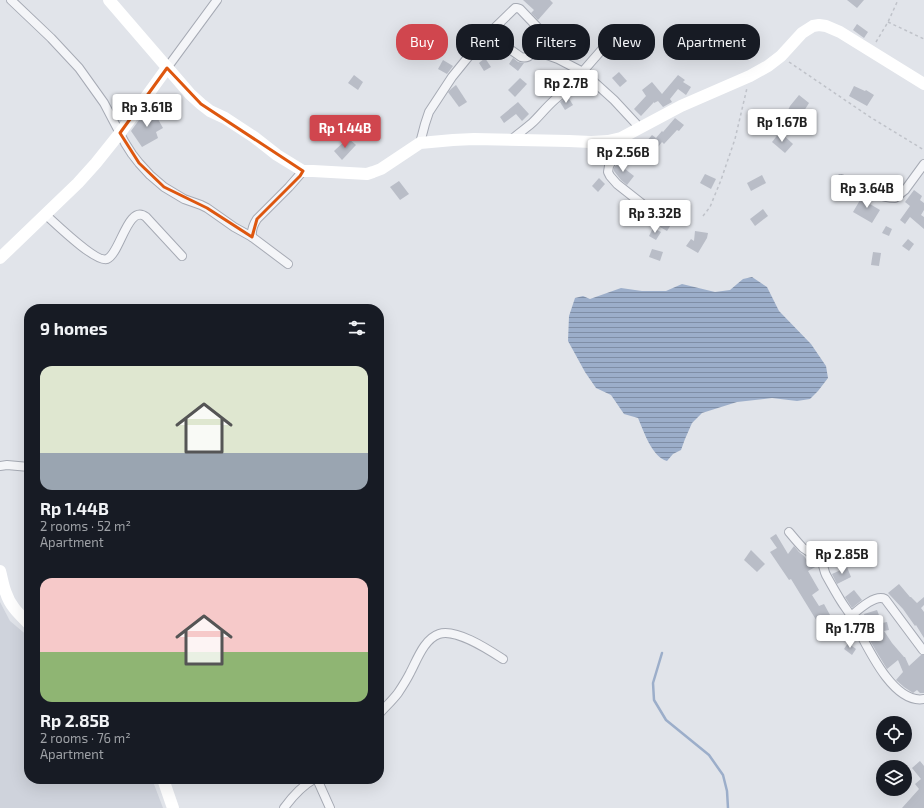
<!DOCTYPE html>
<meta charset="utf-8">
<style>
body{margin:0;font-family:"Exo 2",sans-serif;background:#242831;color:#f1f3f6;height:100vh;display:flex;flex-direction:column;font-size:15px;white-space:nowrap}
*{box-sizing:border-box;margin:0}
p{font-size:13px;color:#9ea1a6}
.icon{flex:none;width:22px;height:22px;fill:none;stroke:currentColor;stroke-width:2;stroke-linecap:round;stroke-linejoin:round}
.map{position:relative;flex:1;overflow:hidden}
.details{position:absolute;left:24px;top:304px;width:360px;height:480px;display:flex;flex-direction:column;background:#171b24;border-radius:16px;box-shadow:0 4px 16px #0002}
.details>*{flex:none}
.guide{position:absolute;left:396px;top:24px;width:380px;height:36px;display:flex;gap:8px}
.buttons{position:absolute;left:876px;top:716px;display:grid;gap:8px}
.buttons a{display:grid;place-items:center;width:36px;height:36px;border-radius:50%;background:#171b24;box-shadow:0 4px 16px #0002;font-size:20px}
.price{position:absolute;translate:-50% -34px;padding:0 9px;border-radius:4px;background:#fff;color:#222;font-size:13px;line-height:26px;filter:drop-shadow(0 1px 2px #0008)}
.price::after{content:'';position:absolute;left:50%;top:24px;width:12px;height:9px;margin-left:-6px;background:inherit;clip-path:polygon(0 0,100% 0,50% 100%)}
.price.on{background:#d0464e;color:#fff}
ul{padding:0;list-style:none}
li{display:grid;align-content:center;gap:8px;height:212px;padding:0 16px}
li span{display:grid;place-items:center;height:124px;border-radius:12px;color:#555}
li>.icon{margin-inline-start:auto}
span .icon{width:72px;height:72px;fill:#fffc;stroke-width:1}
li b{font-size:17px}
h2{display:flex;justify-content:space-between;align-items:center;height:48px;padding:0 16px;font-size:17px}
.pill{padding:0 14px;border-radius:16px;background:#171b24;box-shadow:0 4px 16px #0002;font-size:14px;line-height:36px}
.pill.on{background:#d0464e;color:#fff}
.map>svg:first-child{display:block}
.built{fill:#cfd3dc}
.water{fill:url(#water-rules)}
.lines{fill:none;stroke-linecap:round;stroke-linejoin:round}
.stream{stroke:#9caeca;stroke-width:2.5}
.building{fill:#b9bdc7}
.street-casing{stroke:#a6aab4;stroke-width:10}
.path{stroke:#bfc2c9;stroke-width:1.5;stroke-dasharray:3 3;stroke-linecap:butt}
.street{stroke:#f4f5f8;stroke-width:8}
.secondary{stroke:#fff;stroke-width:12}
.marked{fill:none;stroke:#de570f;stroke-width:3;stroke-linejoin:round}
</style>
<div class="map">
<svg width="924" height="808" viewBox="0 0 924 808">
<defs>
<pattern id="water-rules" width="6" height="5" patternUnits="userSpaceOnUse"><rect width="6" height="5" fill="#9caeca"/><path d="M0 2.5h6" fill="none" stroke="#7f8ea6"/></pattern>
</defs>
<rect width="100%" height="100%" fill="#e1e4ea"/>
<!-- built -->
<path class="built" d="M0,602L10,621L29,637V779H152L163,808H0Z"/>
<!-- water -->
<path class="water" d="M752,277L767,287L779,311L811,344L826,366L828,378L818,391L810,399L797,401L772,398L737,402L702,413L692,423L685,439L681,450L673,454L667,461C652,457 644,432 638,418L624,414L611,395L596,388L585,372L568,341L569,316L575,298L583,296L590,299L621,288L642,291H666L682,284L715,292L730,290L743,279Z"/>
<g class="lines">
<!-- stream -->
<path class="stream" d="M662,653L653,683L654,700L666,720L709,755L723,775L727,791L728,808"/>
</g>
<!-- building -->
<g class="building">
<path d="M523,0H550L553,3L538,20L531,13L534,10Z"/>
<path d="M847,0H864L857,8Z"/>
<path d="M857,24L868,32L864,38L853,30Z"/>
<path d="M485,58L491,67L484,71L479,63Z"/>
<path d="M513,58L518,62L524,63L518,71L509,64Z"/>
<path d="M443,60L453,66L447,74L438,69Z"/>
<path d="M619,72L627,81L620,87L612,78Z"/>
<path d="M354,75L363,82L358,90L348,83Z"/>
<path d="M678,75L685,80L683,82L691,87L686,95L678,89L670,99L672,102L663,107L658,101L654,103V102L641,116L634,109L646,96L642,90L652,82L662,94Z"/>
<path d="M520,78L527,84L515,97L508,90Z"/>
<path d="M456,85L467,102L459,107L448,92L451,89Z"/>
<path d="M854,86L865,91L866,90L874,95L867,106L849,96Z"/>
<path d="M799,95L809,103L804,111L802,109L794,124L784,118L790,106Z"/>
<path d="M568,97L573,105L565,110L560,102Z"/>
<path d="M518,102L529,114L522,121L516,114L504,123L500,117Z"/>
<path d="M150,105L163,128L156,132L158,138L142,147L131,131Z"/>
<path d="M361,115L371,125L366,131L355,122Z"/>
<path d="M675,118L684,125L679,131L677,130L664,144L662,142L650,157L639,147L644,142L645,143L652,135L656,138L662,131L663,132Z"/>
<path d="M780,132L793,144L785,153L772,142Z"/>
<path d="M348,138L356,145L342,160L334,151Z"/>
<path d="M619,160L626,167L625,169L634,176L627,185L621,180L614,171V168Z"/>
<path d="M705,174L716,179L711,189L700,183Z"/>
<path d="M762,175L766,183L751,191L747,183Z"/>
<path d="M599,178L605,184L598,192L592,186Z"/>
<path d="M399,181L409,194L400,200L390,187Z"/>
<path d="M914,190L922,196L920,200L924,203V210L921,215L924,217V229L910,217L905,224L900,220L910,206L905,202Z"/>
<path d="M863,195L873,199L870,204L880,210L872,223L853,212Z"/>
<path d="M763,209L768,216L755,226L750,219Z"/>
<path d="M665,219L672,223L667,231L660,227Z"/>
<path d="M886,226L892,229L889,236L882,233Z"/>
<path d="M653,228L661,232L656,240L649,236Z"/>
<path d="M695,231L708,233L707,238L698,253L686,246L691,239L694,241Z"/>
<path d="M908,239L914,244L909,251L902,246Z"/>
<path d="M652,249L663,252L660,261L649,257Z"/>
<path d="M873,252L881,253L879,266L871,265Z"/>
<path d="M776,534L788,554L794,546L799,552L804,556L808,562L812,560L817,566L808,571L819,590L812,595L819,606L824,604L830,615L818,623L791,579L789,580L770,552L777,548L770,538Z"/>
<path d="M838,541L845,556L842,557L843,558L828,563L822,554L820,546L826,544L827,546Z"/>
<path d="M751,550L765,564L757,572L744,560Z"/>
<path d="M847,567L851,577L837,584L832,574Z"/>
<path d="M899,584L910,597H911L917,603L924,597V605L921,608L924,612V638L916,625L915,626L903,609L888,593Z"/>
<path d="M854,590L862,600L852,608L845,597Z"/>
<path d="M877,610L882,623L887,622L889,630L884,631L892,643L904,657H905L909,666L921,655H924V693H920L917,690L913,693L904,687L896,680L903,672L898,660L887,669L876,651L868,637L864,626L867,625L864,614Z"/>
<path d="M848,643L856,649L852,655L844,649Z"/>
<path d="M920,761L924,766V808H902L919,789L915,784L921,779L912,768Z"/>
</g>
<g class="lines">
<!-- street casing -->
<g class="street-casing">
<g id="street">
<path d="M11,0L51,38L79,68L104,103L125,143L132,154L139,163L150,175L164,187L184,199L201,205L207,208L234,227L252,237L288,264"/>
<path d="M490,33L498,41L521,57C527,59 531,55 536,51L558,59L583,72L614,100L640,128"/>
<path d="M167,68L217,0"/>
<path d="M621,138L618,150L609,166L608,172L610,176L617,184L655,214"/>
<path d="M512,139C518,134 525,129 532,123C541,115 553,98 564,93L605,46"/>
<path d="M420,143L425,124L429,112L452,77L482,40L515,8H517L520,9L543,33C544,33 546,38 546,39C547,44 539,49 536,51"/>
<path d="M841,179C857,186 879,198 895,198L905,190L924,164"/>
<path d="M46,215C55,223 96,263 107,259C120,254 128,203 146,217L182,256"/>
<path d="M252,237C251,230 253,225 257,219L289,187L303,171"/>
<path d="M0,466L7,465L29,467"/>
<path d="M789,532C794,538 798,543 803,548C810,553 818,556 822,563C824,567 824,571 826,575C831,584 836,593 841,601C844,606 848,611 851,616C864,639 891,705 924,699"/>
<path d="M851,616C858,610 875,594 885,599L923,650"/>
<path d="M379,714C385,707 392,701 398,693C402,687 407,679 410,673C417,660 424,639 439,634C456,628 489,650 503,659"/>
<path d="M317,779L330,808"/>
<path d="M284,808C292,797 302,786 314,779"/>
</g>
</g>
<!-- path -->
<g class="path">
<path d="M888,22L924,39"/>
<path d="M876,42L888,22L898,0"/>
<path d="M789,62L870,117L924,150"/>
<path d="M703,216L710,207L721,180L735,139L747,88"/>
</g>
<!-- street -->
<use href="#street" class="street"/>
<!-- secondary -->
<g class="secondary">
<path d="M109,0L190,94L201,104L210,111L225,118L254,137L277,155L303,171H313L367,174L373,172L381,169L420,143L453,140L474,139L569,141L591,142L608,141L621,138L681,106L750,76L768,66L781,56L802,33L813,26L819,25L826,26L840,32L924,84"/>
<path d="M0,258L78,183L96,163L120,133L167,68"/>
<path d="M0,571C2,578 3,586 6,593C10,606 20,615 29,624"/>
<path d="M163,779L173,808"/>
</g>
</g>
<!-- marked area -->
<path class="marked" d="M167,68L201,104L303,171L300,176L257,219L252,237L207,208L164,187L139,163L120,133Z"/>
</svg>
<div class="buttons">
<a><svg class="icon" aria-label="locate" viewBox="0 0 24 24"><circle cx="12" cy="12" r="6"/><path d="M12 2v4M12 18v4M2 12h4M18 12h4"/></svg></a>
<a><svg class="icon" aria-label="layers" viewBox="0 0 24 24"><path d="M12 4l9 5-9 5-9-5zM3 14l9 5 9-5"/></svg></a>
</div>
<b class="price" style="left:566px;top:104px">Rp 2.7B</b>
<b class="price" style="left:147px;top:128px">Rp 3.61B</b>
<b class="price" style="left:782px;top:143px">Rp 1.67B</b>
<b class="price on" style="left:345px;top:149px">Rp 1.44B</b>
<b class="price" style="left:623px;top:173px">Rp 2.56B</b>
<b class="price" style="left:867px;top:209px">Rp 3.64B</b>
<b class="price" style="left:655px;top:234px">Rp 3.32B</b>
<b class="price" style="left:842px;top:575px">Rp 2.85B</b>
<b class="price" style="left:850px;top:649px">Rp 1.77B</b>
<div class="guide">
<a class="pill on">Buy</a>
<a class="pill">Rent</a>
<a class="pill">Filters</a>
<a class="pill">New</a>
<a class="pill">Apartment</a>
</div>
<section class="details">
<h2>9 homes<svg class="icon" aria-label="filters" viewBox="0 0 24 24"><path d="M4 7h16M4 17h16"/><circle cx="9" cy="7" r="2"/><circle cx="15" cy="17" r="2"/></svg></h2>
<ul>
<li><span style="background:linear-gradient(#dfe7d0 70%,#9aa5b1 0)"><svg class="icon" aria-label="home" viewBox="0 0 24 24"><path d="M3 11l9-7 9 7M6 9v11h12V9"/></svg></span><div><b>Rp 1.44B</b><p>2 rooms · 52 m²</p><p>Apartment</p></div></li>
<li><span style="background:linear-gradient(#f6c9c9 60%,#8fb573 0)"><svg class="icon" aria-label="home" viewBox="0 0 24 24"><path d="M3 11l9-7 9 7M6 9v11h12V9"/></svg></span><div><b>Rp 2.85B</b><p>2 rooms · 76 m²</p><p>Apartment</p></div></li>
</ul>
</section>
</div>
